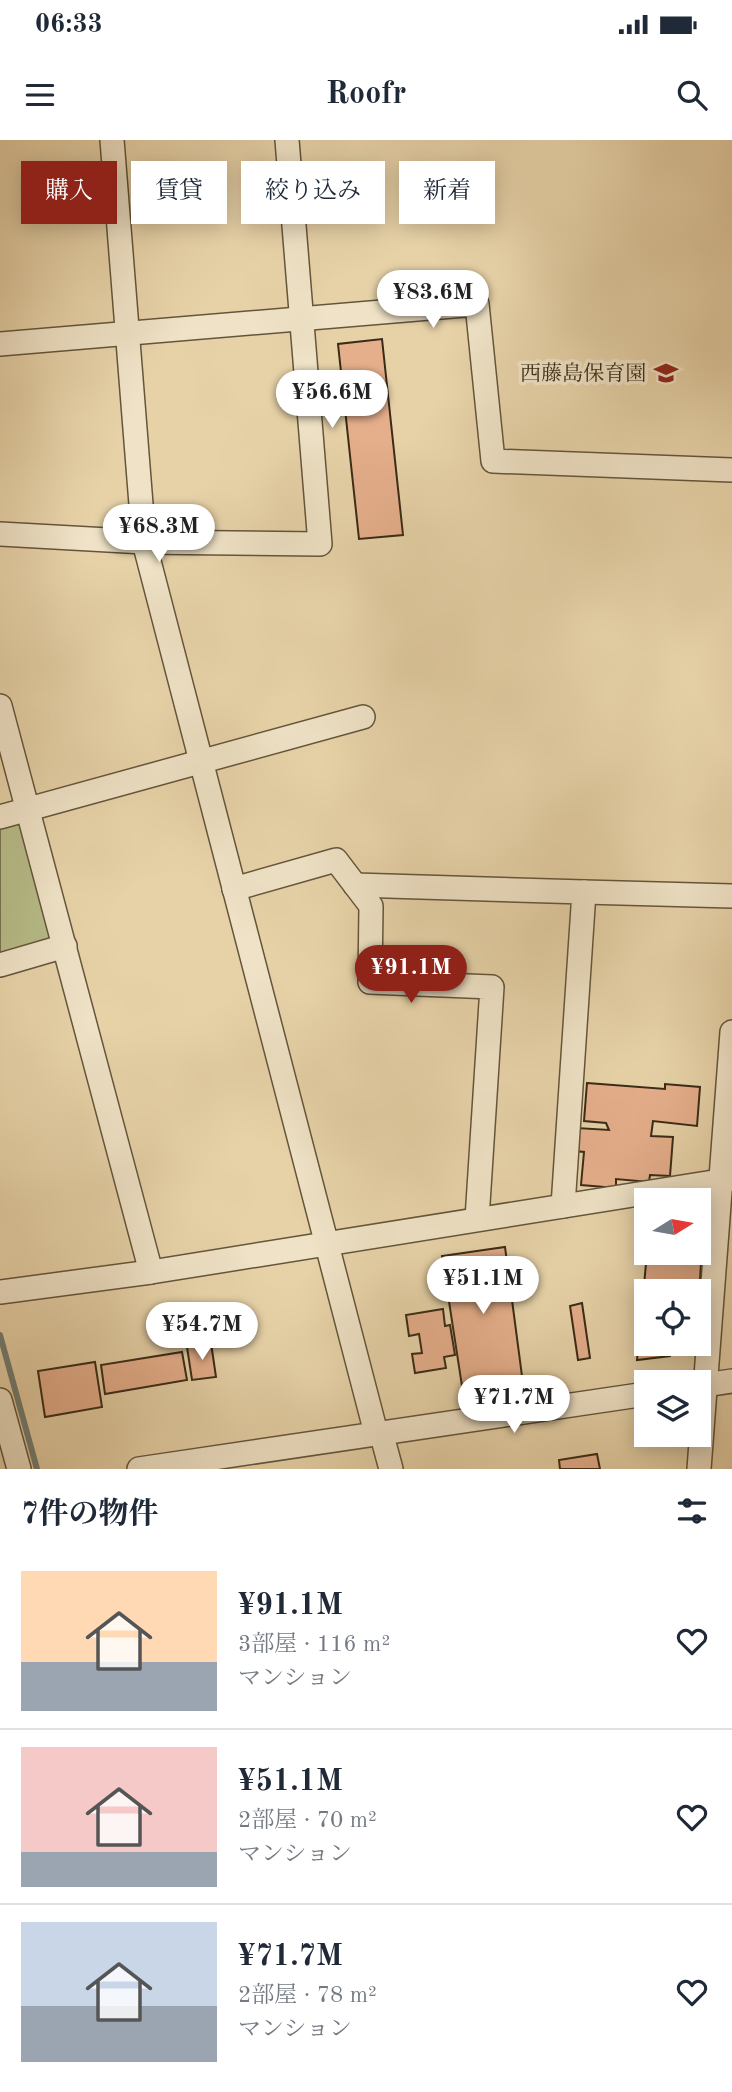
<!DOCTYPE html>
<html lang="ja">
<meta charset="utf-8">
<style>
body{margin:0;font-family:"Old Standard TT","Noto Serif JP",serif;background:#f2f2f3;color:#1f2937;height:100vh;display:flex;flex-direction:column;font-size:26px;white-space:nowrap}
*{box-sizing:border-box;margin:0}
p{font-size:23px;color:#747a83}
.icon{flex:none;width:38px;height:38px;fill:none;stroke:currentColor;stroke-width:2;stroke-linecap:round;stroke-linejoin:round}
.map{position:relative;height:1329px;overflow:hidden}
.panel{display:flex;flex-direction:column;background:#fff;flex:1}
.panel>*{flex:none}
.top-card{position:absolute;left:21px;top:21px;width:691px;height:63px;display:flex;gap:14px}
.needle{width:46px;rotate:79deg}
.tools{position:absolute;left:634px;top:1048px;display:grid;gap:14px}
.tools a{display:grid;place-items:center;width:77px;height:77px;border-radius:0px;background:#fff;box-shadow:0 4px 18px #0003;font-size:35px}
.price{position:absolute;translate:-50% -60px;padding:0 16px;border-radius:24px;background:#fff;color:#222;font-size:23px;line-height:46px;filter:drop-shadow(0 2px 4px #0008)}
.price::after{content:'';position:absolute;left:50%;top:42px;width:21px;height:16px;margin-left:-10px;background:inherit;clip-path:polygon(0 0,100% 0,50% 100%)}
.price.current{background:#8f2418;color:#fff}
ul{padding:0;list-style:none}
li{display:flex;align-items:center;gap:21px;height:175px;padding:0 21px}
li+li{border-top:2px solid #e0e1e3}
li span{display:grid;place-items:center;flex:none;width:196px;height:140px;border-radius:0px;color:#555}
li>.icon{margin-inline-start:auto}
span .icon{width:84px;height:84px;fill:#fffc;stroke-width:1}
li b{font-size:30px}
h2{display:flex;justify-content:space-between;align-items:center;height:84px;padding:0 21px;font-size:30px}
.pill{padding:0 24px;border-radius:0px;background:#fff;box-shadow:0 4px 18px #0003;font-size:24px;line-height:63px}
.pill.current{background:#8f2418;color:#fff}
.status{display:flex;justify-content:space-between;align-items:center;height:49px;padding:0 35px;background:#fff;direction:ltr}
.status svg{height:19px;fill:currentColor}
header{display:flex;justify-content:space-between;align-items:center;height:91px;padding:0 21px;background:#fff;font-size:32px;font-weight:800}
.map>svg:first-child{display:block}
.green{fill:#b6bb87;stroke:#78734f;stroke-width:2}
.lines{fill:none;stroke-linecap:round;stroke-linejoin:round}
.stream{stroke:#737e74;stroke-width:6}
.building{fill:#e6af8c;stroke:#392b17;stroke-width:2}
.minor-casing{stroke:#64553b;stroke-width:26}
.minor{stroke:#efe2c6;stroke-width:23}
.labels{text-anchor:middle;stroke-width:7;stroke-linejoin:round;paint-order:stroke}
.poi-label{font-size:21px;fill:#392b17;stroke:#efe2c6;text-anchor:end}
</style>
<div class="status"><b>06:33</b><svg viewBox="0 0 49 12"><path d="M0 12V9h3v3zM5 12V6h3v6zM10 12V3h3v9zM15 12V0h3v12zM26 1h20v11H26zM47 4h2v5h-2z"/></svg></div>
<header><svg class="icon" aria-label="menu" viewBox="0 0 24 24"><path d="M4 6h16M4 12h16M4 18h16"/></svg>Roofr<svg class="icon" aria-label="search" viewBox="0 0 24 24"><circle cx="10" cy="10" r="6"/><path d="M15 15l6 6"/></svg></header>
<div class="map">
<svg width="732" height="1329" viewBox="0 0 732 1329">
<rect width="100%" height="100%" fill="#e7d2a8"/>
<filter id="stains"><feTurbulence type="fractalNoise" baseFrequency=".00286" numOctaves="4"/><feColorMatrix values="0 0 0 0 .2 0 0 0 0 .09 0 0 0 0 .02 0 0 0 .5 -.17"/></filter>
<radialGradient id="worn" r=".72"><stop offset=".6" stop-color="#630" stop-opacity="0"/><stop offset="1" stop-color="#630" stop-opacity=".3"/></radialGradient>
<!-- green -->
<path class="green" d="M28,670L65,806L0,825V677Z"/>
<g class="lines">
<!-- stream -->
<path class="stream" d="M0,1195L37,1329"/>
</g>
<!-- building -->
<g class="building">
<path d="M382,199L403,395L359,399L338,204Z"/>
<path d="M587,943L665,949V944L700,947L697,986L653,981L651,996L673,997L670,1036L650,1035L649,1042L616,1039V1048L581,1045L584,1012L575,1011L577,988L609,990L606,983L584,981Z"/>
<path d="M698,1069H704L698,1176V1152H646V1204H697L696,1210H671L670,1216L637,1220L647,1113H698Z"/>
<path d="M505,1107L522,1236L462,1246L442,1116Z"/>
<path d="M582,1163L590,1218L578,1220L570,1166Z"/>
<path d="M443,1169L445,1186L450,1185L455,1215L444,1217L446,1228L415,1233L412,1214L422,1213L419,1194L409,1196L406,1175Z"/>
<path d="M211,1203L216,1237L192,1240L187,1207Z"/>
<path d="M182,1212L187,1240L105,1254L101,1225Z"/>
<path d="M95,1222L102,1267L45,1277L38,1231Z"/>
<path d="M597,1314L600,1329H560L559,1320Z"/>
</g>
<g class="lines">
<!-- minor casing -->
<g class="minor-casing">
<g id="minor">
<path d="M112,0L144,402L376,1293"/>
<path d="M0,204L477,164L493,321L732,330"/>
<path d="M0,394L144,402L320,404L287,0"/>
<path d="M0,566L151,1132"/>
<path d="M0,677L363,577"/>
<path d="M355,745L584,752L563,1066"/>
<path d="M234,749L336,720L371,766L370,842L492,847L477,1079"/>
<path d="M584,752L732,756"/>
<path d="M0,825L65,806"/>
<path d="M0,1152L151,1132L732,1039"/>
<path d="M698,1246L732,1241"/>
<path d="M0,1260L19,1329"/>
<path d="M381,1292L391,1329"/>
<path d="M139,1329L646,1254"/>
<path d="M699,1329L732,892"/>
</g>
</g>
<!-- minor -->
<use href="#minor" class="minor"/>
</g>
<!-- icons -->
<defs>
<g id="school-bare" transform="scale(1.89)"><path d="M0-5L7-2L0 1L-7-2ZM-4 1L0 2.5L4 1V4Q0 6-4 4Z" fill="#8f2418" stroke="#efe2c6" stroke-width="2.5" paint-order="stroke"/></g>
</defs>
<g fill-rule="evenodd">
<use href="#school-bare" x="666" y="233"/>
</g>
<g class="labels">
<!-- poi labels -->
<g class="poi-label">
<text x="646" y="240">西藤島保育園</text>
</g>
</g>
<rect width="100%" height="100%" filter="url(#stains)"/>
<rect width="100%" height="100%" fill="url(#worn)"/>
</svg>
<div class="tools">
<a><svg class="needle" viewBox="-14 -14 28 28"><path d="M0-13l5 13h-10z" fill="#e53935"/><path d="M0 13l5-13h-10z" fill="#747a83"/></svg></a>
<a><svg class="icon" aria-label="locate" viewBox="0 0 24 24"><circle cx="12" cy="12" r="6"/><path d="M12 2v4M12 18v4M2 12h4M18 12h4"/></svg></a>
<a><svg class="icon" aria-label="layers" viewBox="0 0 24 24"><path d="M12 4l9 5-9 5-9-5zM3 14l9 5 9-5"/></svg></a>
</div>
<b class="price" style="left:433px;top:190px">¥83.6M</b>
<b class="price" style="left:332px;top:290px">¥56.6M</b>
<b class="price" style="left:159px;top:424px">¥68.3M</b>
<b class="price current" style="left:411px;top:865px">¥91.1M</b>
<b class="price" style="left:483px;top:1176px">¥51.1M</b>
<b class="price" style="left:202px;top:1222px">¥54.7M</b>
<b class="price" style="left:514px;top:1295px">¥71.7M</b>
<div class="top-card">
<a class="pill current">購入</a>
<a class="pill">賃貸</a>
<a class="pill">絞り込み</a>
<a class="pill">新着</a>
</div>
</div>
<section class="panel">
<h2>7件の物件<svg class="icon" aria-label="filters" viewBox="0 0 24 24"><path d="M4 7h16M4 17h16"/><circle cx="9" cy="7" r="2"/><circle cx="15" cy="17" r="2"/></svg></h2>
<ul>
<li><span style="background:linear-gradient(#ffd9b3 65%,#9aa5b1 0)"><svg class="icon" aria-label="home" viewBox="0 0 24 24"><path d="M3 11l9-7 9 7M6 9v11h12V9"/></svg></span><div><b>¥91.1M</b><p>3部屋 · 116 m²</p><p>マンション</p></div><svg class="icon" aria-label="heart" viewBox="0 0 24 24"><path d="M12 20l-8-8c-3-5 5-10 8-4 3-6 11-1 8 4z"/></svg></li>
<li><span style="background:linear-gradient(#f6c9c9 75%,#9aa5b1 0)"><svg class="icon" aria-label="home" viewBox="0 0 24 24"><path d="M3 11l9-7 9 7M6 9v11h12V9"/></svg></span><div><b>¥51.1M</b><p>2部屋 · 70 m²</p><p>マンション</p></div><svg class="icon" aria-label="heart" viewBox="0 0 24 24"><path d="M12 20l-8-8c-3-5 5-10 8-4 3-6 11-1 8 4z"/></svg></li>
<li><span style="background:linear-gradient(#c9d6e8 60%,#9aa5b1 0)"><svg class="icon" aria-label="home" viewBox="0 0 24 24"><path d="M3 11l9-7 9 7M6 9v11h12V9"/></svg></span><div><b>¥71.7M</b><p>2部屋 · 78 m²</p><p>マンション</p></div><svg class="icon" aria-label="heart" viewBox="0 0 24 24"><path d="M12 20l-8-8c-3-5 5-10 8-4 3-6 11-1 8 4z"/></svg></li>
</ul>
</section>
